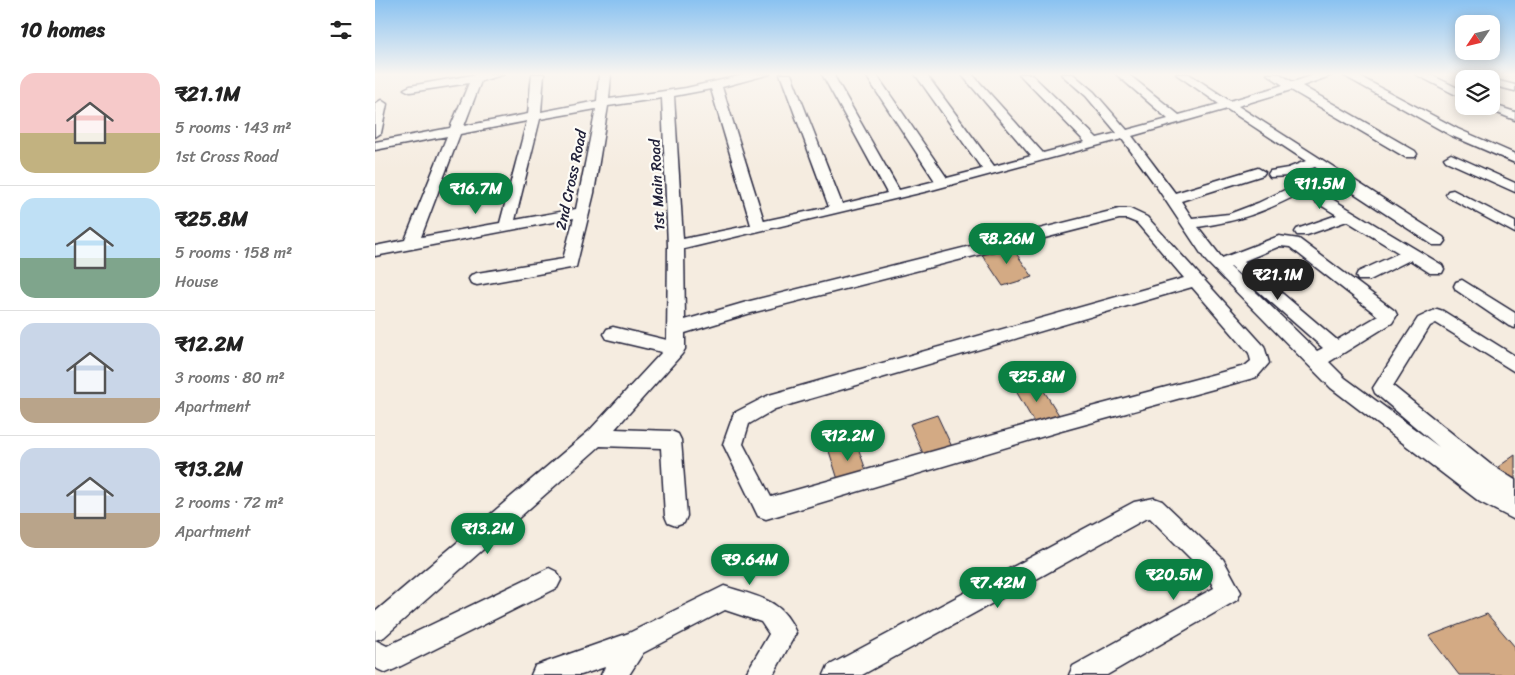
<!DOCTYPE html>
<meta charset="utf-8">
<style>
body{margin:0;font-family:Sriracha,sans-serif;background:#f6f6f6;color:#222;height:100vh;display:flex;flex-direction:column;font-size:19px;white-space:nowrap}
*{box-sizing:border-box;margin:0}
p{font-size:16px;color:#767676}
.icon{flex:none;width:28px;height:28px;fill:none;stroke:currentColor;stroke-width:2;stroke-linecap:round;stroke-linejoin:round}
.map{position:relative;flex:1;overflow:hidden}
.drawer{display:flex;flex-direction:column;background:#fff;width:375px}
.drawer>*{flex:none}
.needle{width:32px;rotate:235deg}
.buttons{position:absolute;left:1080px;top:15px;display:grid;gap:10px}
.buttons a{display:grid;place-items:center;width:45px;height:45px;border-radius:10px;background:#fff;box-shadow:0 2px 12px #0003;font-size:25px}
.price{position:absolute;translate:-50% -42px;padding:0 11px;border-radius:18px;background:#0b8043;color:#fff;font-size:16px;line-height:32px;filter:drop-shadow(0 1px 2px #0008)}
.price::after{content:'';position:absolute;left:50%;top:30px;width:15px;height:11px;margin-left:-8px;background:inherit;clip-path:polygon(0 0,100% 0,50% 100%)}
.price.active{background:#222;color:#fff}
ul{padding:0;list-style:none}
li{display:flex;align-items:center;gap:15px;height:125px;padding:0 20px}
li+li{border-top:1px solid #e0e0e0}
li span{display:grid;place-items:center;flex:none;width:140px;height:100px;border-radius:15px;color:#555}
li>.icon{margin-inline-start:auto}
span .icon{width:60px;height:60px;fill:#fffc;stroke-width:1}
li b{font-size:21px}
h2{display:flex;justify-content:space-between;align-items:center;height:60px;padding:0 20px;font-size:21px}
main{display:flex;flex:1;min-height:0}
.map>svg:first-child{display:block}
.building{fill:#d3aa84;stroke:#22223b}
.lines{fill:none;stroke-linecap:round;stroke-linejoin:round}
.minor-casing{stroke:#22223b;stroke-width:3}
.minor{fill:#fdfcf7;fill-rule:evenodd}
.labels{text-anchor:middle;stroke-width:4.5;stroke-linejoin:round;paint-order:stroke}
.far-street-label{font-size:15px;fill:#22223b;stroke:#fdfcf7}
</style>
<main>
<section class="drawer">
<h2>10 homes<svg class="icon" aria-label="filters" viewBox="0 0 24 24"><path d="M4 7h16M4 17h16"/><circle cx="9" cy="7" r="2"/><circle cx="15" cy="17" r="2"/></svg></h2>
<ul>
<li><span style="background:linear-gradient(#f6c9c9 60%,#c2b280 0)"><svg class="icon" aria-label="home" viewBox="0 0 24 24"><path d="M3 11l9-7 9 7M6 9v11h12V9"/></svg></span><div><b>₹21.1M</b><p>5 rooms · 143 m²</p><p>1st Cross Road</p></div></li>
<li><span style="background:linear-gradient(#bfe0f5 60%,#7fa58c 0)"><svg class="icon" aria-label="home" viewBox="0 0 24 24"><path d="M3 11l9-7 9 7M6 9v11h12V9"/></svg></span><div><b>₹25.8M</b><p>5 rooms · 158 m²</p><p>House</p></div></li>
<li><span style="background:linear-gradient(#c9d6e8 75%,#b9a48a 0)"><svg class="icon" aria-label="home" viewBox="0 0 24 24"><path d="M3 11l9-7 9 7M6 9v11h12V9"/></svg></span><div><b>₹12.2M</b><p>3 rooms · 80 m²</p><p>Apartment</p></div></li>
<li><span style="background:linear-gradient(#c9d6e8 65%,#b9a48a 0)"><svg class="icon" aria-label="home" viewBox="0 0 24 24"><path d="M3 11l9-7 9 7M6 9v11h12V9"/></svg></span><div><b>₹13.2M</b><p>2 rooms · 72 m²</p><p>Apartment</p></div></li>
</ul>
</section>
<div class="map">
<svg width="1140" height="675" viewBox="0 0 1140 675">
<rect width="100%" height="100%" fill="#f5ece0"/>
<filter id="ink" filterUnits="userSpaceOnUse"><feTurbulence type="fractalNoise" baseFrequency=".02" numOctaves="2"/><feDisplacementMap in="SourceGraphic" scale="10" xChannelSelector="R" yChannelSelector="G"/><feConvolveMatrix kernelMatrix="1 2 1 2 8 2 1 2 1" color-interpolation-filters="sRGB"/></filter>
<g filter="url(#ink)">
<!-- building -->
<g class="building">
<path d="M635,245L658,277L628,286L606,253Z"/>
<path d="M664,383L684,415L660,424L641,391Z"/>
<path d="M562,415L578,449L550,458L535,424Z"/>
<path d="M480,439L493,476L465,486L453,448Z"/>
<path d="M1140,455V489L1116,472Z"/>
<path d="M1112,614L1140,647V675H1084L1054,636Z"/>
</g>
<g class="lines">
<!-- minor casing -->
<g class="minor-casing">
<g id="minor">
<path d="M103,74H130L106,81L89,126L153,114L157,74H169L166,112L222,101L224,74H236L234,99L311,88L373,74H395L347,87L389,221L454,207L405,74H416L467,204L512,193L447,74H458L524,190L560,181L490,74H501L572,178L607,169L540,74H551L619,166L656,156L586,74H597L668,153L710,142L644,74H656L722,138L742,133L711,96L686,74H698L719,92L752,130L793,119L741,74H753L804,115L844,104L801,74H814L855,101L908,85L892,74H905L918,82L942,74H960L927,86L1040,151L1042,154L1040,157H1030L916,90L863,106L1068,237L1071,241L1068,245H1058L956,178L937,187L1067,265L1069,269L1067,273H1055L1035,260L995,280H983L981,276L983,272L1024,253L972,221L932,235H922L920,232L922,229L962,215L926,193C888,212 866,221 823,227L847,258L904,236L924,239L1020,311L1022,315L1017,323L954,362L970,378L1064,447L1000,393L998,388L1043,318L1062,309L1068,311L1140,356V372L1061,323L1055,326L1018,386L1115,464L1140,480V520L1105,502L956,388L831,261L779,183L747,139L553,191L309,249L310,320L375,301L744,209H755L772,217L889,346L894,363L882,377L686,431L391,519L383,516L348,444L359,413L394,395L809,278L762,223L752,219H744L376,313L310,333V349L307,354L240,429L296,431L303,434L306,440L312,516L309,523L301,526L293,523L290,516L286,448L225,446L9,637L0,640V612L214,431L287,352L232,339L229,334L232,329L238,327L292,340L293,246L287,98L233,106L219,193L201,267L102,285L96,283L94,279L96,275L102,273L188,259L199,218L0,256V246L30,240L72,136L0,150V142L75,128L94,83L35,92L29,89L35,86ZM336,89L376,225L308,239L299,96ZM221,109L201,209L140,220L165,119ZM852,109L931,161L913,168L895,171L893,174L895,177L916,176L940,167L947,172L883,203L854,214L817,218L806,201L888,175L890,172L883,168L800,193L757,136ZM152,121L125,223L46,237L85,134ZM905,246L915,247L1003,316L962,340L869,261ZM855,267H856L948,348L942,351ZM817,287L874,353L876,361L870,366L686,415L396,497L368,444L374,424L400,409Z"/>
<path d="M966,74H980L1083,129L1140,154V163L1075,135Z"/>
<path d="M1040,74H1054L1089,91V99Z"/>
<path d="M1093,74H1107L1113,79H1099Z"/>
<path d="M1115,79H1116L1140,85V91L1116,85Z"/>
<path d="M6,100L12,104L6,133L0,137V104Z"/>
<path d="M1116,104L1140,112V120L1105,106H1116Z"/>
<path d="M1076,154L1140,183V192L1071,161L1069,158Z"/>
<path d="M1078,190L1140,222V233L1073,197L1071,194L1073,191Z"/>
<path d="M1087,280L1140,313V328L1134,326L1081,290L1079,286L1081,282Z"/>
<path d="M779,498L787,501L848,559L866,592L862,600L732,675H694L698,666L839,588L832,575L775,518L770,519L487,675H449L453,666L759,502Z"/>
<path d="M174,568L182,572L186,580L182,588L20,669L11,673L0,668V640L12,646Z"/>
<path d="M349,586C382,597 407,598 421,633L398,675H370L394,634L386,622L350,610L268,653L254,675H226L230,667L206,675H156L160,666L254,633Z"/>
</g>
</g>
<!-- minor -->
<use href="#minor" class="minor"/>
</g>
</g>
<!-- sky -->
<linearGradient id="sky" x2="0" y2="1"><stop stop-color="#8ac2f1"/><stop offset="0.44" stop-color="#faf6f1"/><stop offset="1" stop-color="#faf6f1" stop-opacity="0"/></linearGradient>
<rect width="1140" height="169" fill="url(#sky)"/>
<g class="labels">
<!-- far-street labels -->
<g class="far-street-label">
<text transform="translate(196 180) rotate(-78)" y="5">2nd Cross Road</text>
<text transform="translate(282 185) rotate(-93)" y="5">1st Main Road</text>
</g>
</g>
</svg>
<div class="buttons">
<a><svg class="needle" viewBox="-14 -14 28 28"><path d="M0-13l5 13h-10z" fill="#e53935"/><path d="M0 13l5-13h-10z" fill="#767676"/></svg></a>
<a><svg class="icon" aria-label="layers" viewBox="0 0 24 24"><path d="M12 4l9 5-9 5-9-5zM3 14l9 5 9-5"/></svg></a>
</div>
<b class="price" style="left:945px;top:210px">₹11.5M</b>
<b class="price" style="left:101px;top:215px">₹16.7M</b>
<b class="price" style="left:632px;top:265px">₹8.26M</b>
<b class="price active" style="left:903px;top:301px">₹21.1M</b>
<b class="price" style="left:662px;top:403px">₹25.8M</b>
<b class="price" style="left:473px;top:462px">₹12.2M</b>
<b class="price" style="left:113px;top:555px">₹13.2M</b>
<b class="price" style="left:375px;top:586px">₹9.64M</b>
<b class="price" style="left:799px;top:601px">₹20.5M</b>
<b class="price" style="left:623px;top:609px">₹7.42M</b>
</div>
</main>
